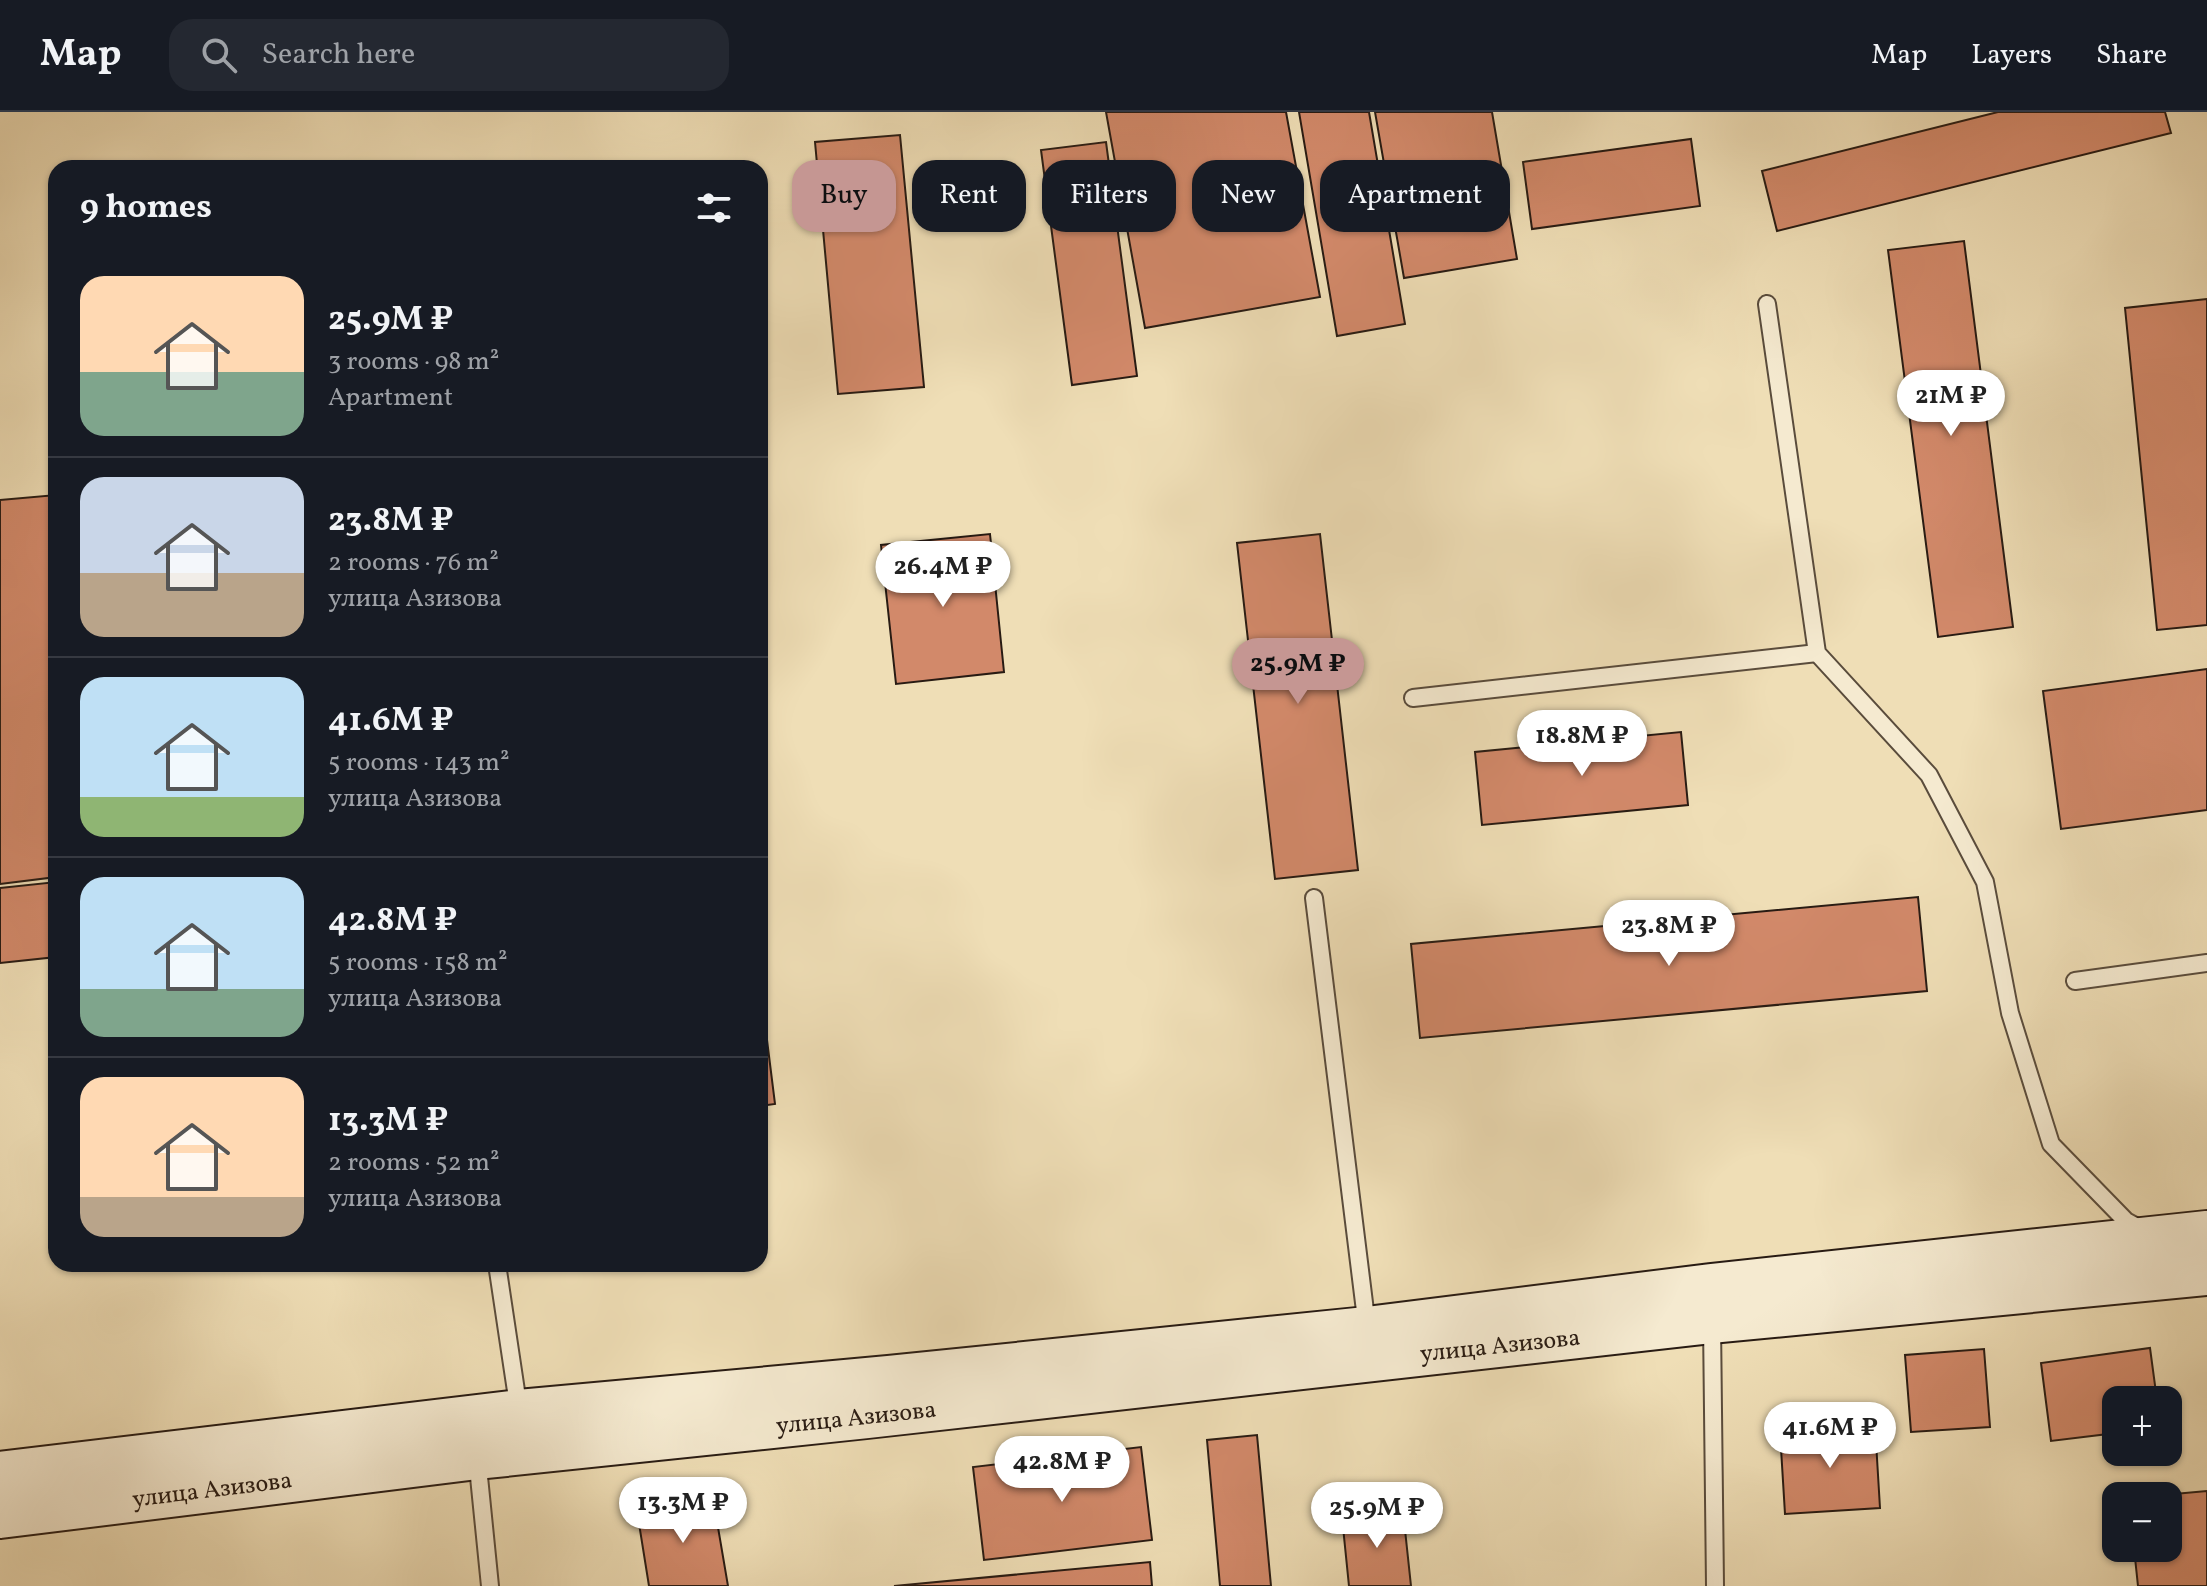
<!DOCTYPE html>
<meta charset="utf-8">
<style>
body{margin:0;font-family:Vollkorn,serif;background:#242831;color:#f1f3f6;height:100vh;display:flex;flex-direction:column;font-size:30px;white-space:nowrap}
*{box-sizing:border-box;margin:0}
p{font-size:26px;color:#9ea1a6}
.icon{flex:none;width:44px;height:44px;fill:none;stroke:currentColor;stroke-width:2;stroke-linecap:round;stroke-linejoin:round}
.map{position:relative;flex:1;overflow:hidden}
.sheet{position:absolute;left:48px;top:48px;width:720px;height:1112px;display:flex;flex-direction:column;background:#171b24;border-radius:24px;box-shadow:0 2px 6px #0004}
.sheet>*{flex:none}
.top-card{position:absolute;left:792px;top:48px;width:760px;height:72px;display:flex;gap:16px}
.fabs{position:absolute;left:2102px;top:1274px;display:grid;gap:16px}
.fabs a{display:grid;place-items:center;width:80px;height:80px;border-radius:16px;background:#171b24;box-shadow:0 2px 6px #0004;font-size:40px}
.price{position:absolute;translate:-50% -68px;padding:0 18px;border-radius:28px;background:#fff;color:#222;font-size:26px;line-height:52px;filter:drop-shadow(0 2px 4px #0008)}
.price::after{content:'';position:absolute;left:50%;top:48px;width:24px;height:18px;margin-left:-12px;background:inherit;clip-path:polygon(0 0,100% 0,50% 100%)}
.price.active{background:#c59692;color:#111}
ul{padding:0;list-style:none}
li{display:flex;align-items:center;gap:24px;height:200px;padding:0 32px}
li+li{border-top:2px solid #363941}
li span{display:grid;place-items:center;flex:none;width:224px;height:160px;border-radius:24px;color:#555}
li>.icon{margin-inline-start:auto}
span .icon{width:96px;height:96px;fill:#fffc;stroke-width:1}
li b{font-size:34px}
h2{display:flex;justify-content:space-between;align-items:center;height:96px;padding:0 32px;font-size:34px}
.tag{padding:0 28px;border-radius:24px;background:#171b24;box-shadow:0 2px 6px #0004;font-size:28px;line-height:72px}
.tag.active{background:#c59692;color:#111}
header{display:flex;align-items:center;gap:48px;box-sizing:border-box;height:112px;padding:0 40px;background:#171b24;border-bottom:2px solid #363941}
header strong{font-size:38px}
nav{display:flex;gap:44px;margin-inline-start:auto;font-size:28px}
.search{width:560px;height:72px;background:#242831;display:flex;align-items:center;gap:20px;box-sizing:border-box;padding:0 28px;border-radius:24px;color:#9ea1a6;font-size:30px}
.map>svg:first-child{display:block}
.building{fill:#d2896a;stroke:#281b13;stroke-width:2}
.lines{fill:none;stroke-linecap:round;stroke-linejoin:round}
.service-casing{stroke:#5a4c3c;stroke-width:20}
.secondary-casing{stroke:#281b13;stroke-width:48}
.service{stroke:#f5ead0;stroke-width:16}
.secondary{stroke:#f5ead0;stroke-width:44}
.labels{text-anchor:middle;stroke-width:8;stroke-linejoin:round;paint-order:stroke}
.street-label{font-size:24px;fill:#281b13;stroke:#f5ead0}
</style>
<header>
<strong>Map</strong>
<div class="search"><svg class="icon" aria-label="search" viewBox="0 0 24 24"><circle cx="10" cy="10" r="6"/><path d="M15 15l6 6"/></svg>Search here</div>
<nav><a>Map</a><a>Layers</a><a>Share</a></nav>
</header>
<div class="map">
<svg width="2207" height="1474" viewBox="0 0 2207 1474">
<rect width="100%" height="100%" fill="#efdeb6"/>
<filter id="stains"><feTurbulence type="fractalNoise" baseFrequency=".0025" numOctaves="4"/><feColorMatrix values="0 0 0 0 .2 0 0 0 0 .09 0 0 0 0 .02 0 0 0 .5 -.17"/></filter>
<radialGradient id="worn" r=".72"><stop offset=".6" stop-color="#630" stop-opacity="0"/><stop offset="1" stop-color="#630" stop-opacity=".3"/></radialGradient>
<!-- building -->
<g class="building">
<path d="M1106,0H1286L1320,185L1145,216Z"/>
<path d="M1299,0H1369L1405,212L1337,224Z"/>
<path d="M1375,0H1492L1517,147L1404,166Z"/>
<path d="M1998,0H2165L2171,21L1777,119L1762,59Z"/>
<path d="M900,23L924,275L838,282L815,30Z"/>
<path d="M1691,27L1700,94L1532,117L1523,50Z"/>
<path d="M1106,30L1137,264L1072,273L1041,38Z"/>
<path d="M1964,129L2013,515L1938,525L1888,138Z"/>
<path d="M2207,187V513L2157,518L2125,196Z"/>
<path d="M56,383V765L0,772V388Z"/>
<path d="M990,422L1004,560L896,572L881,433Z"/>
<path d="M1320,422L1358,758L1275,767L1237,431Z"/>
<path d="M2207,557V698L2061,717L2043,579Z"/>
<path d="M1681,620L1688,693L1482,713L1475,640Z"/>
<path d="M56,770V845L0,851V776Z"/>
<path d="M1918,785L1927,879L1420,926L1411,832Z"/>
<path d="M760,896H763L775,992L760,994Z"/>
<path d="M2150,1236L2157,1288H2116V1321L2051,1329L2041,1251Z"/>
<path d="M1984,1237L1990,1315L1911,1320L1905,1243Z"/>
<path d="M1875,1313L1880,1396L1785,1402L1780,1320Z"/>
<path d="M1257,1323L1271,1474H1220L1207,1328Z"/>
<path d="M1141,1335L1152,1428L984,1448L973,1355Z"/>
<path d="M2207,1379V1474H2138L2134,1436H2168V1384H2152Z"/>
<path d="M713,1386L728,1474H649L637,1399Z"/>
<path d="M1403,1399L1411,1474H1349L1342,1405Z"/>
<path d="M1150,1450L1152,1474H894Z"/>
</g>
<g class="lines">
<!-- service casing -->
<g class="service-casing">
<g id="service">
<path d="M1767,192L1817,541L1929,663L1985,770L2010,901L2051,1032L2126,1109L2143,1118"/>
<path d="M1413,586L1817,541"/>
<path d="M1314,786L1367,1215"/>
<path d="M2075,869L2207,851"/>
<path d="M497,1152L519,1299"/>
<path d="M1712,1211L1715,1474"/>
<path d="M477,1345L490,1474"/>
</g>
</g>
<!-- secondary casing -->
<g class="secondary-casing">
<g id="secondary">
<path d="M0,1362L519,1300L889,1266L1367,1217L1711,1174L2207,1121"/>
<path d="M0,1404L477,1345L867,1304L1712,1209L2207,1161"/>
</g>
</g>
<!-- service -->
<use href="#service" class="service"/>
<!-- secondary -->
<use href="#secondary" class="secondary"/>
</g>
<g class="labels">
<!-- street labels -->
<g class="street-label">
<text transform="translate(1500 1233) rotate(-6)" y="8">улица Азизова</text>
<text transform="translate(856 1305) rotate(-6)" y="8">улица Азизова</text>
<text transform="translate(212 1377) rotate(-7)" y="8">улица Азизова</text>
</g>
</g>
<rect width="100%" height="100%" filter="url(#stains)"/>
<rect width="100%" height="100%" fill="url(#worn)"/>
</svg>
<div class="fabs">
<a>+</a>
<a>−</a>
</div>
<b class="price" style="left:1951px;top:326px">21M ₽</b>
<b class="price" style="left:943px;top:497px">26.4M ₽</b>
<b class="price active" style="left:1298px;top:594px">25.9M ₽</b>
<b class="price" style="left:1582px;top:666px">18.8M ₽</b>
<b class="price" style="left:1669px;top:856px">23.8M ₽</b>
<b class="price" style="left:1830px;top:1358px">41.6M ₽</b>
<b class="price" style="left:1062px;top:1392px">42.8M ₽</b>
<b class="price" style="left:683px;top:1433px">13.3M ₽</b>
<b class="price" style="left:1377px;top:1438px">25.9M ₽</b>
<div class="top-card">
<a class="tag active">Buy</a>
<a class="tag">Rent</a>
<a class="tag">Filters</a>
<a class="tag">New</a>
<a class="tag">Apartment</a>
</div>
<section class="sheet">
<h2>9 homes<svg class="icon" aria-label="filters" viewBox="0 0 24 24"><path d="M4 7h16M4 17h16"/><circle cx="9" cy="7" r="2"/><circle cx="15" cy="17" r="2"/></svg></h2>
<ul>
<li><span style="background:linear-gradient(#ffd9b3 60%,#7fa58c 0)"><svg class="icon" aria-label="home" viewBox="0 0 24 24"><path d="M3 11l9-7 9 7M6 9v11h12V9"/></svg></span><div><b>25.9M ₽</b><p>3 rooms · 98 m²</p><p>Apartment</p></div></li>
<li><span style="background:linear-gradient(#c9d6e8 60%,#b9a48a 0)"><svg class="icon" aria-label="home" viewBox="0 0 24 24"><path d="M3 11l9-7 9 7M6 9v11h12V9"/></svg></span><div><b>23.8M ₽</b><p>2 rooms · 76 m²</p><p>улица Азизова</p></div></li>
<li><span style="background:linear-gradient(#bfe0f5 75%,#8fb573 0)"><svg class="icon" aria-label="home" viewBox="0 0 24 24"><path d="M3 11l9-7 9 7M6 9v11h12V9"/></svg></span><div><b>41.6M ₽</b><p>5 rooms · 143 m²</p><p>улица Азизова</p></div></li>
<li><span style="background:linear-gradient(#bfe0f5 70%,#7fa58c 0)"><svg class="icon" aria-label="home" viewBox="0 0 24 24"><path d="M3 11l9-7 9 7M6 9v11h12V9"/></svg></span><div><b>42.8M ₽</b><p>5 rooms · 158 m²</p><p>улица Азизова</p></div></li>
<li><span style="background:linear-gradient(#ffd9b3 75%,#b9a48a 0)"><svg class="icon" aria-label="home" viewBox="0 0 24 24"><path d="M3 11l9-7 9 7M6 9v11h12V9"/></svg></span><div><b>13.3M ₽</b><p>2 rooms · 52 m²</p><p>улица Азизова</p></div></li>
</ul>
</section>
</div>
